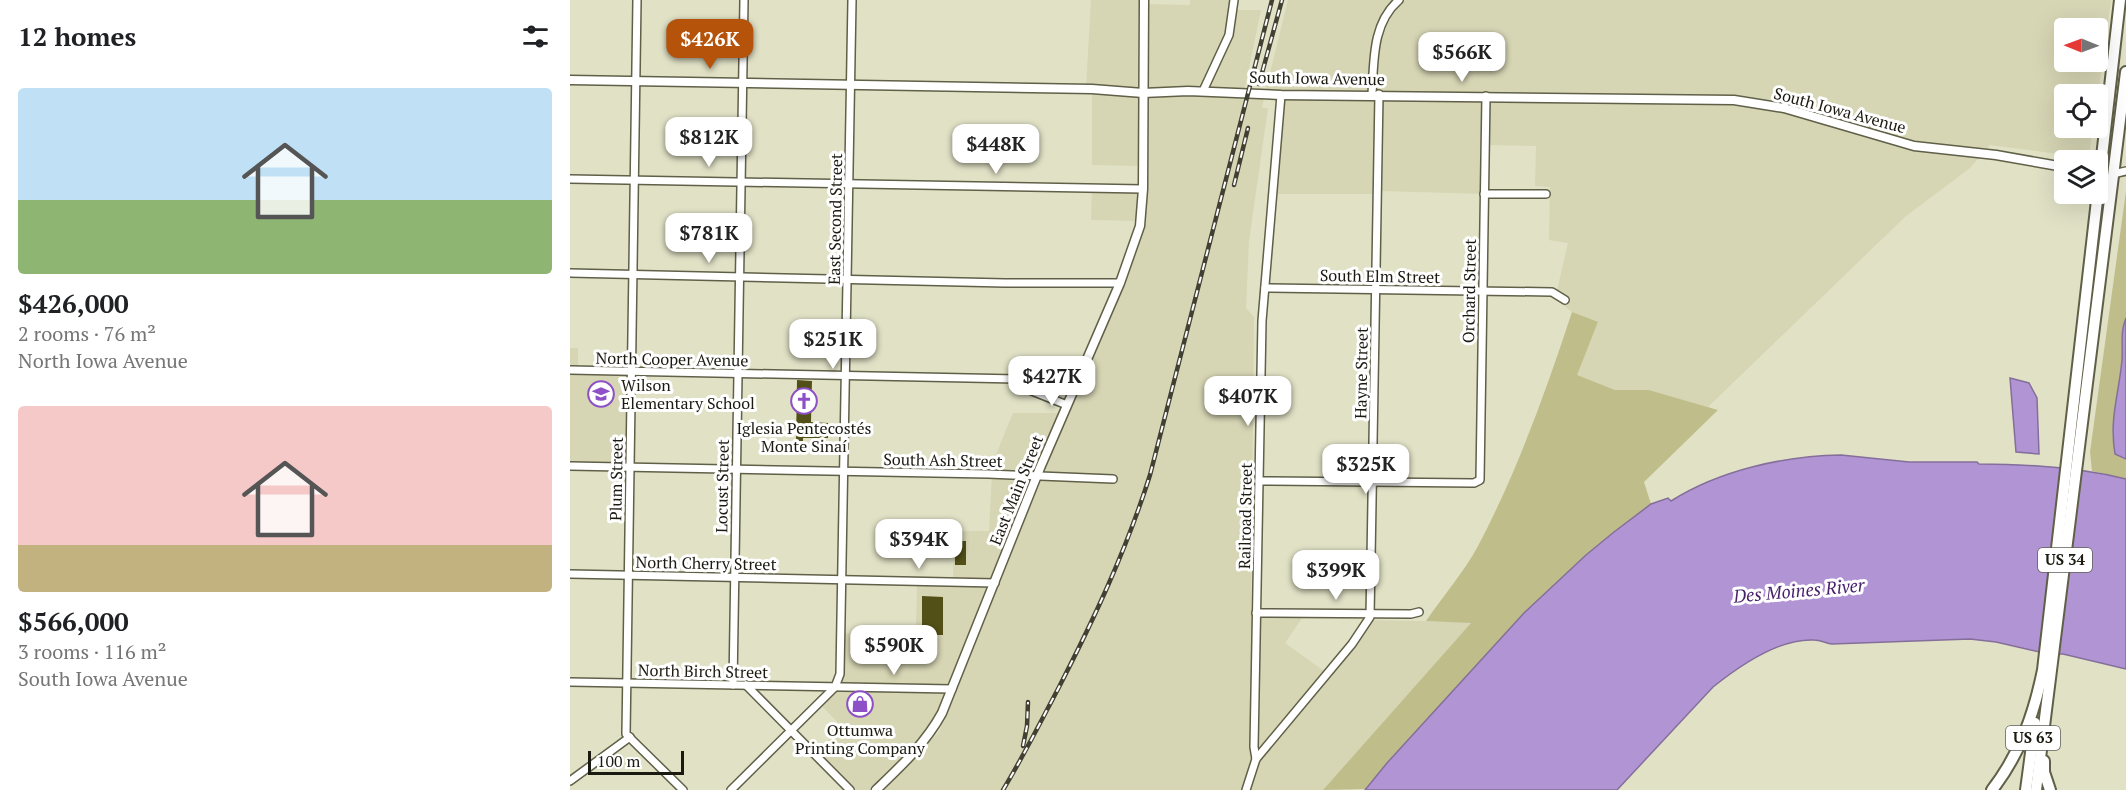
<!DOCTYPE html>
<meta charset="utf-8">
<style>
body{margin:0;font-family:"PT Serif",serif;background:#f2f2f2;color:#202124;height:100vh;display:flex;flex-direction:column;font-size:22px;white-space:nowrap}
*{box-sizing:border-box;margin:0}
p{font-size:20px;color:#757577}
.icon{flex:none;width:33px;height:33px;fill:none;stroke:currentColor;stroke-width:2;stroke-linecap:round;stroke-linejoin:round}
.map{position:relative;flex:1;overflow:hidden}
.side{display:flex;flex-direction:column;background:#fff;width:570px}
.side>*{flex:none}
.needle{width:39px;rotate:271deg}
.fabs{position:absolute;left:1484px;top:18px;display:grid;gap:12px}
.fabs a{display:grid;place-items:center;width:54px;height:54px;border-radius:6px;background:#fff;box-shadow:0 6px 24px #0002;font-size:30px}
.scale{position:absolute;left:18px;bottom:15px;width:96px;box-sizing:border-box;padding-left:6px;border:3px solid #1b1a11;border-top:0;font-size:16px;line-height:21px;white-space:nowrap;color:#1b1a11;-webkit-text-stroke:4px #fff;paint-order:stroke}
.price{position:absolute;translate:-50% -51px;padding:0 14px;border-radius:12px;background:#fff;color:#222;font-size:20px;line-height:39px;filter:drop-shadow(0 2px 3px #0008)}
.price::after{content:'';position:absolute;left:50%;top:36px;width:18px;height:14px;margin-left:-9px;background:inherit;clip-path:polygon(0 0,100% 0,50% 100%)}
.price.active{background:#b45309;color:#fff}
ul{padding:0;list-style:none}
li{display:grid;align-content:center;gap:12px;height:318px;padding:0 18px}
li span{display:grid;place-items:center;height:186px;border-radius:6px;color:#555}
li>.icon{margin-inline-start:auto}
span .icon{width:108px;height:108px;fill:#fffc;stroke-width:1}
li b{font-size:26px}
h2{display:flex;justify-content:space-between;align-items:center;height:72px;padding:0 18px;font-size:26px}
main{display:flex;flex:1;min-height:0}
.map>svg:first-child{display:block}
.built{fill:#d6d5b4;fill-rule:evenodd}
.green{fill:#bfbd8a}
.water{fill:#b194d4;stroke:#846f9a;stroke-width:1.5}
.building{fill:#535017}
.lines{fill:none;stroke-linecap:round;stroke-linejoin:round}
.minor-casing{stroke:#605f48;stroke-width:10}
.major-casing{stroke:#605f48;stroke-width:11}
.highway-casing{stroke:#605f48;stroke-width:14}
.minor{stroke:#fff;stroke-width:7}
.major{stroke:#fff;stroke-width:8}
.highway{stroke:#fff;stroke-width:10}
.rail-casing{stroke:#414033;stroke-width:4.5}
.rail{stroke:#fff;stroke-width:2;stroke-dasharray:7;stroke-linecap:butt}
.labels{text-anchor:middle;stroke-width:6;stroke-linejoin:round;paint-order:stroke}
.shield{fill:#fff;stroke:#5f5f58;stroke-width:1.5}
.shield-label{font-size:15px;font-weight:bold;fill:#1b1a11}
.street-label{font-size:16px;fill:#1b1a11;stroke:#fff}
.poi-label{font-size:16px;fill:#1b1a11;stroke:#fff}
.water-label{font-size:18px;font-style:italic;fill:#471f6a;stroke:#fff}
</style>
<main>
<section class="side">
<h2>12 homes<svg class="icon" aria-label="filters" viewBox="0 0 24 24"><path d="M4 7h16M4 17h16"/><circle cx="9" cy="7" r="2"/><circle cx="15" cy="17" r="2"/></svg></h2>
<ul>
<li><span style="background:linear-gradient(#bfe0f5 60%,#8fb573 0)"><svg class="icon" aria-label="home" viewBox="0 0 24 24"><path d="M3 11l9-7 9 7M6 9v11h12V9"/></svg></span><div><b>$426,000</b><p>2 rooms · 76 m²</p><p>North Iowa Avenue</p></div></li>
<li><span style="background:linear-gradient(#f6c9c9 75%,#c2b280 0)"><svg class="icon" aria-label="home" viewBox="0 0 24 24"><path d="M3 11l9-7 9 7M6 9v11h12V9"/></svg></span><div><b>$566,000</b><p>3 rooms · 116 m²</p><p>South Iowa Avenue</p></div></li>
</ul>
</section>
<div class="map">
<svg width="1556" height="790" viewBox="0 0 1556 790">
<rect width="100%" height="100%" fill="#e1e1c6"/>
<!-- built -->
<g class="built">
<path d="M521,0H574V4L620,5V0H664V10H691L674,92L695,93L718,0H1541L1527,104V94H1494V128H1523L1520,149L1515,154L1505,156L1420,145L1400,168L1336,216L1138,407L1079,390H1045L1006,375L1028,323L1002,312L985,299L998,243L979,240L980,187L965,186L966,146L915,145L914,194L812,191L807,194H702L711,95L695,94L692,108H698L679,241L676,308L684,317L681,617L732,618L715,643L757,673L798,620L902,622L753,790H313L369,732L576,223L578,21H574L573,166L522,165V90L516,89ZM1494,28H1527V62H1494Z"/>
<path d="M522,188L573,189L571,221L521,220Z"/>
<path d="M0,348H8V371H61L60,467L0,466Z"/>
<path d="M443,413H493L372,713L306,790H280L244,754L272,727L249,703L270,674L271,633L346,635L347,582L383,583L384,531H419L422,474H418Z"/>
</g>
<!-- green -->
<g class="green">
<path d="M1556,191V318C1550,332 1553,345 1552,360C1549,394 1539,418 1545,454L1556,459V479L1522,471L1520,452Z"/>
<path d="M1002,312L1028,322L1007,375L1045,390H1079L1148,410L1074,482L1081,504L1016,555L954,613L817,763L796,789L753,790L901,623L856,621C873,596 894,572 908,546C947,472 976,391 1002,312Z"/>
</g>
<!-- water -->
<g class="water">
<path d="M1556,318V459L1545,454C1539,418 1549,394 1552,360C1553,345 1550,332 1556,318Z"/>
<path d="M1440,378L1459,383L1467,398L1469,454L1446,452Z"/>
<path d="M1271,455L1339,462H1407L1409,464C1459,464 1507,467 1556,479V669L1493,654H1478L1426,642L1400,639L1262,644C1256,643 1250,640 1244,640C1210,638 1168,667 1143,687L1047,790H795L817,763L954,613L1016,555L1044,532L1081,504L1098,498L1101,501C1150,470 1214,456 1271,455Z"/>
</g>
<!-- building -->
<g class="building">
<path d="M227,380L242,381L241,422L258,423V438H233V441H226Z"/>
<rect x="385" y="541" width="11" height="24"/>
<path d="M352,596L373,597V635H352Z"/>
<path d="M281,699H300V712H293V717H285L286,709H281Z"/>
</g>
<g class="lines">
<!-- minor casing -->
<g class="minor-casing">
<g id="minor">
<path d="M67,0L56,734L113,790"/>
<path d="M633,91L659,35L664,0"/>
<path d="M802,94C804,61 802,23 829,0"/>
<path d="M1543,174L1556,171"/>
<path d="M0,179L573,189"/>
<path d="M914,194H976"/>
<path d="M0,273L435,283H550"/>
<path d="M695,288L982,292L995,300"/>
<path d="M0,370L447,379L462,391L497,405"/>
<path d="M0,466L418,474L543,479"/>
<path d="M689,481L904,483L910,480L916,96"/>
<path d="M0,574L425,583"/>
<path d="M686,613L841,614L849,612"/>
<path d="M0,682L382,689"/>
<path d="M163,685L174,0"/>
<path d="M176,685L280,790"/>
<path d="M686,759L684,747L692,321L711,95"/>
<path d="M0,781L60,737"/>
<path d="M161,790L265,687L270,674L282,0"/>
<path d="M676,790L686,759L782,644L800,617L809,94"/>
</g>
</g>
<!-- major casing -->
<g class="major-casing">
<g id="major">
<path d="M0,80L522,89L573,93L618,91L711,95L1164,100L1214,108L1344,146L1426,155L1494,167"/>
<path d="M306,790C331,766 355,744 372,713L470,468L550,283L570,226L573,189L574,0"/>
</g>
</g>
<!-- highway casing -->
<g class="highway-casing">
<g id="highway">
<path d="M1474,761V772L1480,790"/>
<path d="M1422,790C1450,754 1464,714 1473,670L1550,0"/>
<path d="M1456,790L1465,723"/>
<path d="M1466,790L1556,72"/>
</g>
</g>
<!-- minor -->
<use href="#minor" class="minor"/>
<!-- major -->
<use href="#major" class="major"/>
<!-- highway -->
<use href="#highway" class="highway"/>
<!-- rail casing -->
<g class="rail-casing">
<g id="rail">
<path d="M689,84L712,0"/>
<path d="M664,185L678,128"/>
<path d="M453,746L457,726L458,702"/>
<path d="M433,790C453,757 470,723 488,689C524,619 556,551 580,475L702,0"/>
</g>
</g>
<!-- rail -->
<use href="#rail" class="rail"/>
</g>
<!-- icons -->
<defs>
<g id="school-ring" transform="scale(1.35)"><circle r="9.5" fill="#fff" stroke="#8d50c6" stroke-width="1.5"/><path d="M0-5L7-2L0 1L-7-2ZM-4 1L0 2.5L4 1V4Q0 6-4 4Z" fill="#8d50c6"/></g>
<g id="church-ring" transform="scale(1.35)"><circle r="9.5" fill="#fff" stroke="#8d50c6" stroke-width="1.5"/><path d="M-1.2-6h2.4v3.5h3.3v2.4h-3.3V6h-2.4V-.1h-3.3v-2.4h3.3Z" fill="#8d50c6"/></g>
<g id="shop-ring" transform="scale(1.35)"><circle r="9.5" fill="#fff" stroke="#8d50c6" stroke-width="1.5"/><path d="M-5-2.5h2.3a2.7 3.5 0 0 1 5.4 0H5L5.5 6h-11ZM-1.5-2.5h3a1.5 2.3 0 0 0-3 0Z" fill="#8d50c6"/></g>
</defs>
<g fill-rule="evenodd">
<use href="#school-ring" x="31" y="394"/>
<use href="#church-ring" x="234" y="401"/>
<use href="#shop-ring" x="290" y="704"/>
</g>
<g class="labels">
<!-- shield labels -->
<g class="shield">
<rect x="1468" y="548" width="54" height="24" rx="4.5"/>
<rect x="1436" y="726" width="54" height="24" rx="4.5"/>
</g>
<g class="shield-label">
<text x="1495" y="565">US 34</text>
<text x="1463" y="743">US 63</text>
</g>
<!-- street labels -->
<g class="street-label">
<text transform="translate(747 78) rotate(1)" y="6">South Iowa Avenue</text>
<text transform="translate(1270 110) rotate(15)" y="6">South Iowa Avenue</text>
<text transform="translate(265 219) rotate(-89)" y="6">East Second Street</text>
<text transform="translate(810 276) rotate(1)" y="6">South Elm Street</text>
<text transform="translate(899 291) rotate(-89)" y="6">Orchard Street</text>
<text transform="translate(102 359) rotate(1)" y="6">North Cooper Avenue</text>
<text transform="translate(791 373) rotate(-89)" y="6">Hayne Street</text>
<text transform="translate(373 460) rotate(1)" y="6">South Ash Street</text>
<text transform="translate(46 479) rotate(-89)" y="6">Plum Street</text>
<text transform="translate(152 486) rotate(-89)" y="6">Locust Street</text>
<text transform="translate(446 490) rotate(-68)" y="6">East Main Street</text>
<text transform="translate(675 516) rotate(-89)" y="6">Railroad Street</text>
<text transform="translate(136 563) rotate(1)" y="6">North Cherry Street</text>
<text transform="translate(133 671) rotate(1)" y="6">North Birch Street</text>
</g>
<!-- poi labels -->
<g class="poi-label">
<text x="51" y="391" text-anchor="start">Wilson<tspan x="51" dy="18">Elementary School</tspan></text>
<text x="234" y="434">Iglesia Pentecostés<tspan x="234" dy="18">Monte Sinaí</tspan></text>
<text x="290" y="736">Ottumwa<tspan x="290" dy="18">Printing Company</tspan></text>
</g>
<!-- water labels -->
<g class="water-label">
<text transform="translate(1229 591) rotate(-5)" y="6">Des Moines River</text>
</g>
</g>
</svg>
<div class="fabs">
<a><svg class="needle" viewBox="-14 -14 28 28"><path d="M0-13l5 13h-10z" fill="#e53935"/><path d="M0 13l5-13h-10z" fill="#757577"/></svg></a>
<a><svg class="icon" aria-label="locate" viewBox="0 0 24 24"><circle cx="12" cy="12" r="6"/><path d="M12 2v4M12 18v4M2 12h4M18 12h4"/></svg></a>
<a><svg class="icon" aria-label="layers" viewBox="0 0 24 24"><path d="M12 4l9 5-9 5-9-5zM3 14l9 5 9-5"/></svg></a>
</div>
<div class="scale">100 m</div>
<b class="price active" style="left:140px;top:70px">$426K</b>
<b class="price" style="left:892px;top:83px">$566K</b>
<b class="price" style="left:139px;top:168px">$812K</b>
<b class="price" style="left:426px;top:175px">$448K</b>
<b class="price" style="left:139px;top:264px">$781K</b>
<b class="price" style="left:263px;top:370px">$251K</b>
<b class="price" style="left:482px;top:407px">$427K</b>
<b class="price" style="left:678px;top:427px">$407K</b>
<b class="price" style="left:796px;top:495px">$325K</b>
<b class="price" style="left:349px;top:570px">$394K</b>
<b class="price" style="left:766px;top:601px">$399K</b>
<b class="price" style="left:324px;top:676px">$590K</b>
</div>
</main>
